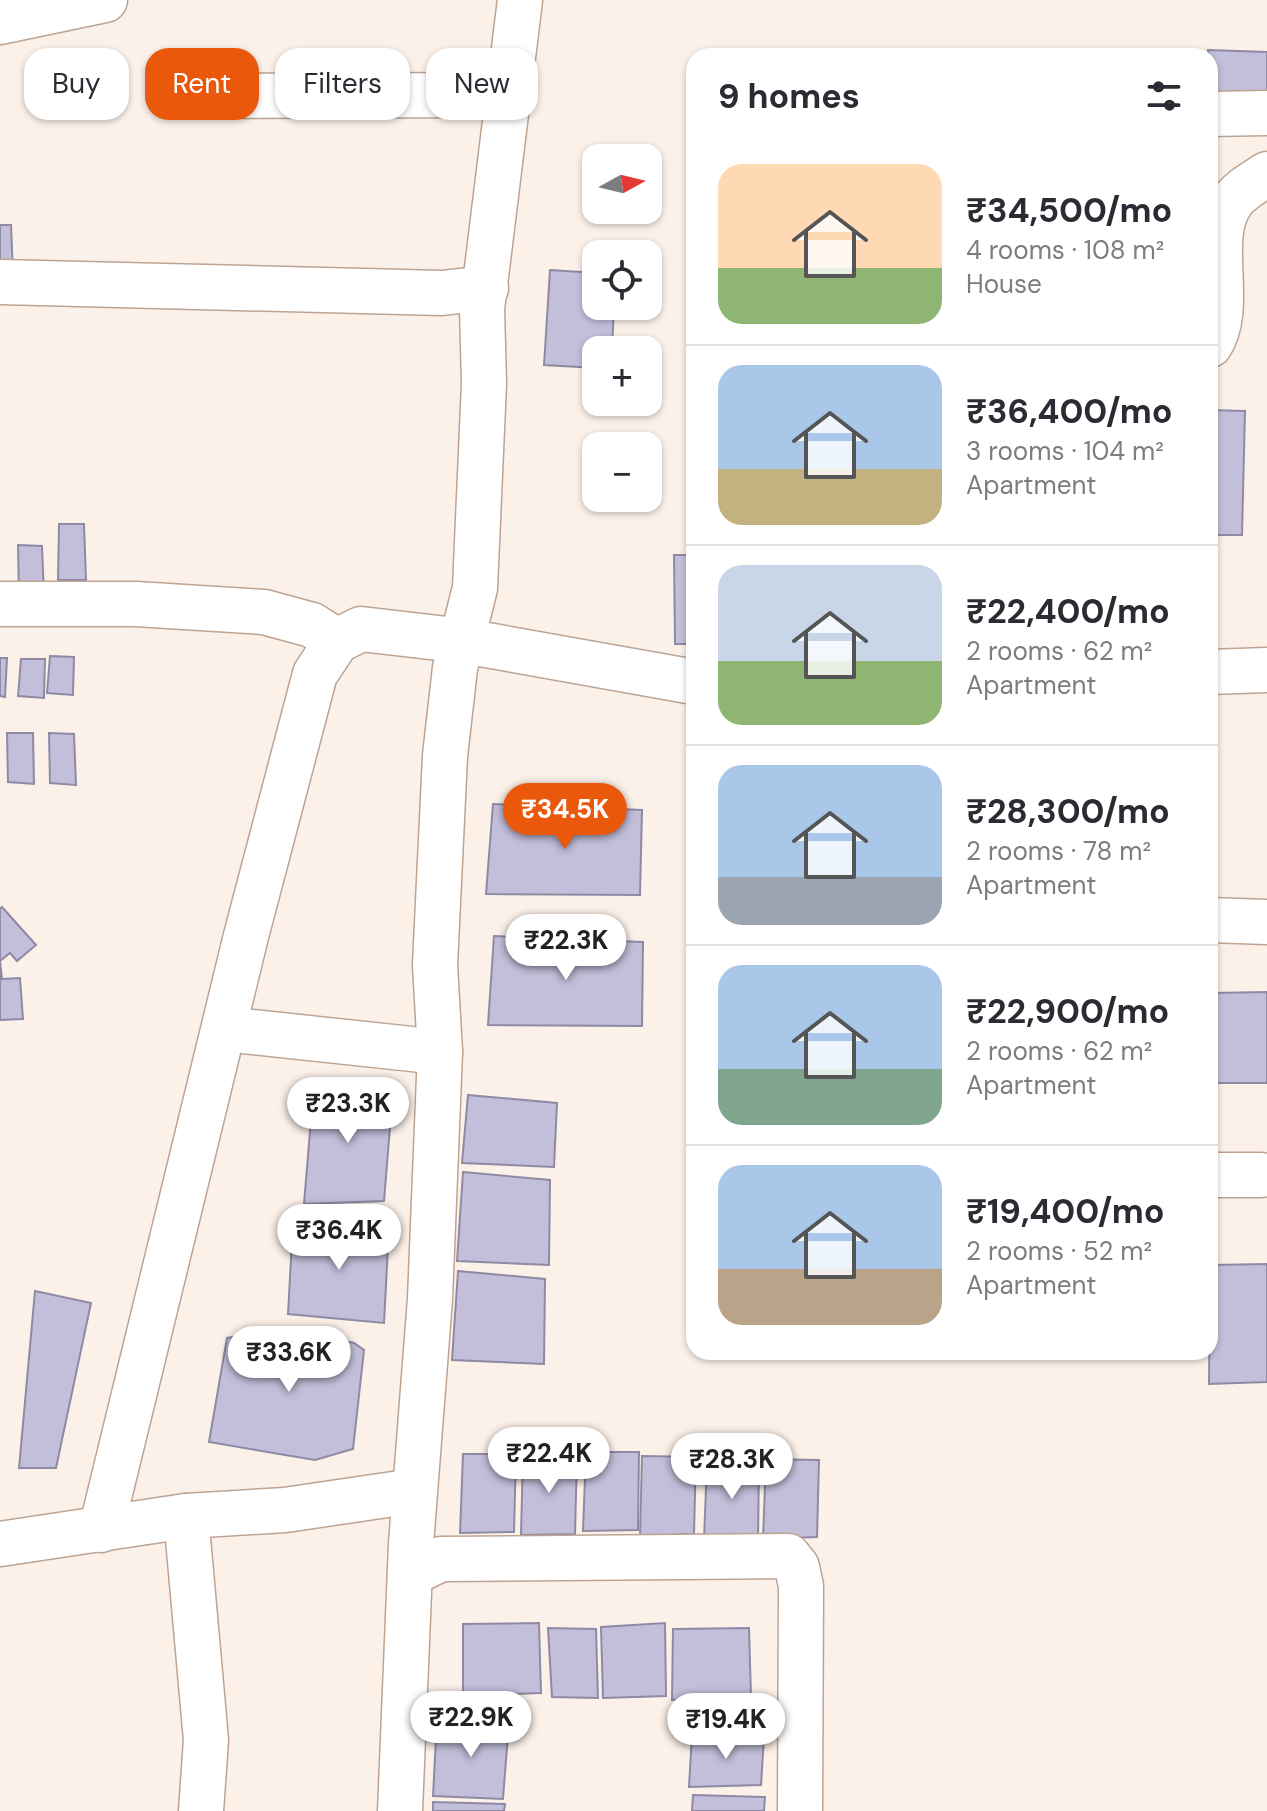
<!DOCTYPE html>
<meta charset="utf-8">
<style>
body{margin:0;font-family:"DM Sans",sans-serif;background:#f7f7f7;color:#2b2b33;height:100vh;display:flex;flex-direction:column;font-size:30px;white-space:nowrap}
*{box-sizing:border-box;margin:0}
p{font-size:26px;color:#7c7c81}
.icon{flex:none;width:44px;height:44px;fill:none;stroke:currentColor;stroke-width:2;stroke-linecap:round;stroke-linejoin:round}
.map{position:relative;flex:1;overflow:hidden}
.drawer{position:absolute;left:686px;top:48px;width:532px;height:1312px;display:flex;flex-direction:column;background:#fff;border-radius:24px;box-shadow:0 2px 6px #0004}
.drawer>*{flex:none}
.top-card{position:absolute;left:24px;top:48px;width:542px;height:72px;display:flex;gap:16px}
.needle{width:52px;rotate:82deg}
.tools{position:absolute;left:582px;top:144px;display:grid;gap:16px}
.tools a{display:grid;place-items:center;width:80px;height:80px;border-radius:16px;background:#fff;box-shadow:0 2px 6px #0004;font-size:40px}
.price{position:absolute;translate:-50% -68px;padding:0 18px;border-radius:28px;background:#fff;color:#222;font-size:26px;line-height:52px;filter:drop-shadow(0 2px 4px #0008)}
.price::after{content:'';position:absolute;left:50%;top:48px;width:24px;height:18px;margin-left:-12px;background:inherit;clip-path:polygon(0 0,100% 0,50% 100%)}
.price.on{background:#ea580c;color:#fff}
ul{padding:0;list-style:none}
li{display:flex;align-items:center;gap:24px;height:200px;padding:0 32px}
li+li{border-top:2px solid #e1e1e2}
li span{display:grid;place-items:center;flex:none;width:224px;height:160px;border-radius:24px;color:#555}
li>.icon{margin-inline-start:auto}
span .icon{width:96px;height:96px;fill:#fffc;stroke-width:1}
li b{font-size:34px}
h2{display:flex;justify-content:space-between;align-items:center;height:96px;padding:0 32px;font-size:34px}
.pill{padding:0 28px;border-radius:24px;background:#fff;box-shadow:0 2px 6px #0004;font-size:28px;line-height:72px}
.pill.on{background:#ea580c;color:#fff}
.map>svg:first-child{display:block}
.building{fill:#c3bfdb;stroke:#8e8aa4;stroke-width:2}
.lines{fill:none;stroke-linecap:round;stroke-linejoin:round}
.minor-casing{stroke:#bda492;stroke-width:47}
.minor{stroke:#fff;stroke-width:44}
</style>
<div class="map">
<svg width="1267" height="1811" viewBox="0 0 1267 1811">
<rect width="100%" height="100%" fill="#fcf1e9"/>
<!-- building -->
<g class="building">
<path d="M1208,50L1267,52V108L1210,105Z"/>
<path d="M0,225H11L13,275L0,274Z"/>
<path d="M550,270L596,273V306H614L612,350H596V368L544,365Z"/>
<path d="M1210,410L1245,411L1242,535H1210Z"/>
<path d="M59,524H84L86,580H58Z"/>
<path d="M18,545L42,546L44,596L19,595Z"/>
<path d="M674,555H694V644H675Z"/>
<path d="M50,656L74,657L73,695L47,693Z"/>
<path d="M0,658H7L5,697L0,696Z"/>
<path d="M21,659H45L44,698L18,696Z"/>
<path d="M7,733H33L34,784L8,782Z"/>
<path d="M49,733L74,734L76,785L50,783Z"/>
<path d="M493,804L642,810L640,895L486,894Z"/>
<path d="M2,907L36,945L17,961L10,953L0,961L2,979L20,978L23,1019L0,1020V909Z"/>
<path d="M494,936L643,942L642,1026L488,1025Z"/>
<path d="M1267,992V1083H1210V993Z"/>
<path d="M314,1083L393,1090L384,1201L304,1204Z"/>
<path d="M468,1095L557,1103L554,1167L462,1163Z"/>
<path d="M463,1172L550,1180L549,1265L457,1261Z"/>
<path d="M293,1222L389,1228L384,1323L288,1314Z"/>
<path d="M1267,1264V1382L1209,1384L1210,1265Z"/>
<path d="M458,1271L545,1279L544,1364L452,1360Z"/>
<path d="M35,1291L91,1303L56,1468H19Z"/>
<path d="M285,1329L354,1343L364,1350L353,1449L315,1460L209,1442L227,1338Z"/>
<path d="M959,1352H1149V1356Z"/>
<path d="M586,1452H639L638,1530L583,1531Z"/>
<path d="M463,1454H516L514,1532L460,1533Z"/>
<path d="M523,1456H577L575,1534L521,1535Z"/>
<path d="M642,1456L696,1457L694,1534L640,1536Z"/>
<path d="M766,1459L819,1460L817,1537L763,1539Z"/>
<path d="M707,1461L759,1462L758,1539L704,1540Z"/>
<path d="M539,1623L541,1693L463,1696V1624Z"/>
<path d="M665,1623L666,1696L603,1698L601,1627Z"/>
<path d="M548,1628L596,1629L598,1698L552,1697Z"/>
<path d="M749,1628L751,1697L672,1700L673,1629Z"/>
<path d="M437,1719L509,1721L503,1799L433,1796Z"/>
<path d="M692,1734L764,1737L761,1785L689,1787Z"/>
<path d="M693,1795L765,1797L764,1811H692Z"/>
<path d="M433,1802L505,1804L504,1811H433Z"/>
</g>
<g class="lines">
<!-- minor casing -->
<g class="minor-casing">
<g id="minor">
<path d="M0,22L105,0"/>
<path d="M175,96L510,95"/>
<path d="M1210,114L1267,113"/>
<path d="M0,282L442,293L486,288"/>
<path d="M1210,345C1236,306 1204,237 1233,200C1242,189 1255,182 1267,174"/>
<path d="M0,604H136L264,612L312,625L337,641"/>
<path d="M1210,672L1267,670"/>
<path d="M1210,920L1267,922"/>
<path d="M224,1029L440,1052"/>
<path d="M1210,1175H1261"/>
<path d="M186,1516L206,1740L201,1811"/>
<path d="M101,1530L246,936L315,674L337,641L361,629L464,641L694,682"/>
<path d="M0,1544L186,1516L285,1510L414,1491"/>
<path d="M410,1574L441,1559L788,1556L797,1567L801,1586L800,1811"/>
<path d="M400,1811L411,1544L430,1299L440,1052L435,965L445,756L455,668L475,588L484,383L482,309L520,0"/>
</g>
</g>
<!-- minor -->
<use href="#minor" class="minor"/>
</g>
</svg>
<div class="tools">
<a><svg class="needle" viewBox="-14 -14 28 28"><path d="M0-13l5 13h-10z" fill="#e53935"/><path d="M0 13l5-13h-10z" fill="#7c7c81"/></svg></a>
<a><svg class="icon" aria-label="locate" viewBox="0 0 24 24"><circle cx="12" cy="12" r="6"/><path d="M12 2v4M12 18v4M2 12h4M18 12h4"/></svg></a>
<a>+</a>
<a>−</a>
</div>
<b class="price on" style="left:565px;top:851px">₹34.5K</b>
<b class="price" style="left:566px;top:982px">₹22.3K</b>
<b class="price" style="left:348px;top:1145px">₹23.3K</b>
<b class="price" style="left:339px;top:1272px">₹36.4K</b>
<b class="price" style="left:289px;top:1394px">₹33.6K</b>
<b class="price" style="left:549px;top:1495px">₹22.4K</b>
<b class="price" style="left:732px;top:1501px">₹28.3K</b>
<b class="price" style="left:471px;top:1759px">₹22.9K</b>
<b class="price" style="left:726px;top:1761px">₹19.4K</b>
<div class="top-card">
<a class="pill">Buy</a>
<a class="pill on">Rent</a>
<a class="pill">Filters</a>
<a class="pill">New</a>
</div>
<section class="drawer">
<h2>9 homes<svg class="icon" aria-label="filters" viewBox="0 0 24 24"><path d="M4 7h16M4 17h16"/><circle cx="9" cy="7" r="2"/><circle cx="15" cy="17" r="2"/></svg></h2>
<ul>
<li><span style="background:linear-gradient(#ffd9b3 65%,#8fb573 0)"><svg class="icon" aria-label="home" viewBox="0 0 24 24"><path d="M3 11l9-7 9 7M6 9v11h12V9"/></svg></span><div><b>₹34,500/mo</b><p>4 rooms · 108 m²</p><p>House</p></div></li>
<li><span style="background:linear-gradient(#a9c7e8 65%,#c2b280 0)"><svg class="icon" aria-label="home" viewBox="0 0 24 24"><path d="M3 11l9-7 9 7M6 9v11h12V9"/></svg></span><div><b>₹36,400/mo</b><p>3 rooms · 104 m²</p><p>Apartment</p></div></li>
<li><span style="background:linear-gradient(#c9d6e8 60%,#8fb573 0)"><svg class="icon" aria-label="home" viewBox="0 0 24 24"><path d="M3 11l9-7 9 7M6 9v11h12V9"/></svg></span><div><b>₹22,400/mo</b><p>2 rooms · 62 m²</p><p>Apartment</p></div></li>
<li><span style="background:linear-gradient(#a9c7e8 70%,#9aa5b1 0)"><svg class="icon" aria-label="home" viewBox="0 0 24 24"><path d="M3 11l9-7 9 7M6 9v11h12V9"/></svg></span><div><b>₹28,300/mo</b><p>2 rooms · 78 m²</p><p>Apartment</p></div></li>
<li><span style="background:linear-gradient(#a9c7e8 65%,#7fa58c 0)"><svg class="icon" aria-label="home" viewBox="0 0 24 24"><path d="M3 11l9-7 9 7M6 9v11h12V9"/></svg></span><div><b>₹22,900/mo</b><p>2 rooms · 62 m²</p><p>Apartment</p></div></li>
<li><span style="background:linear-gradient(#a9c7e8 65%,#b9a48a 0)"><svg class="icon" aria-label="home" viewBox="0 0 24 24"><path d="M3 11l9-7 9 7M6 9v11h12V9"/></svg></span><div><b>₹19,400/mo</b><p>2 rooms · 52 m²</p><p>Apartment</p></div></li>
</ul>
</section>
</div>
